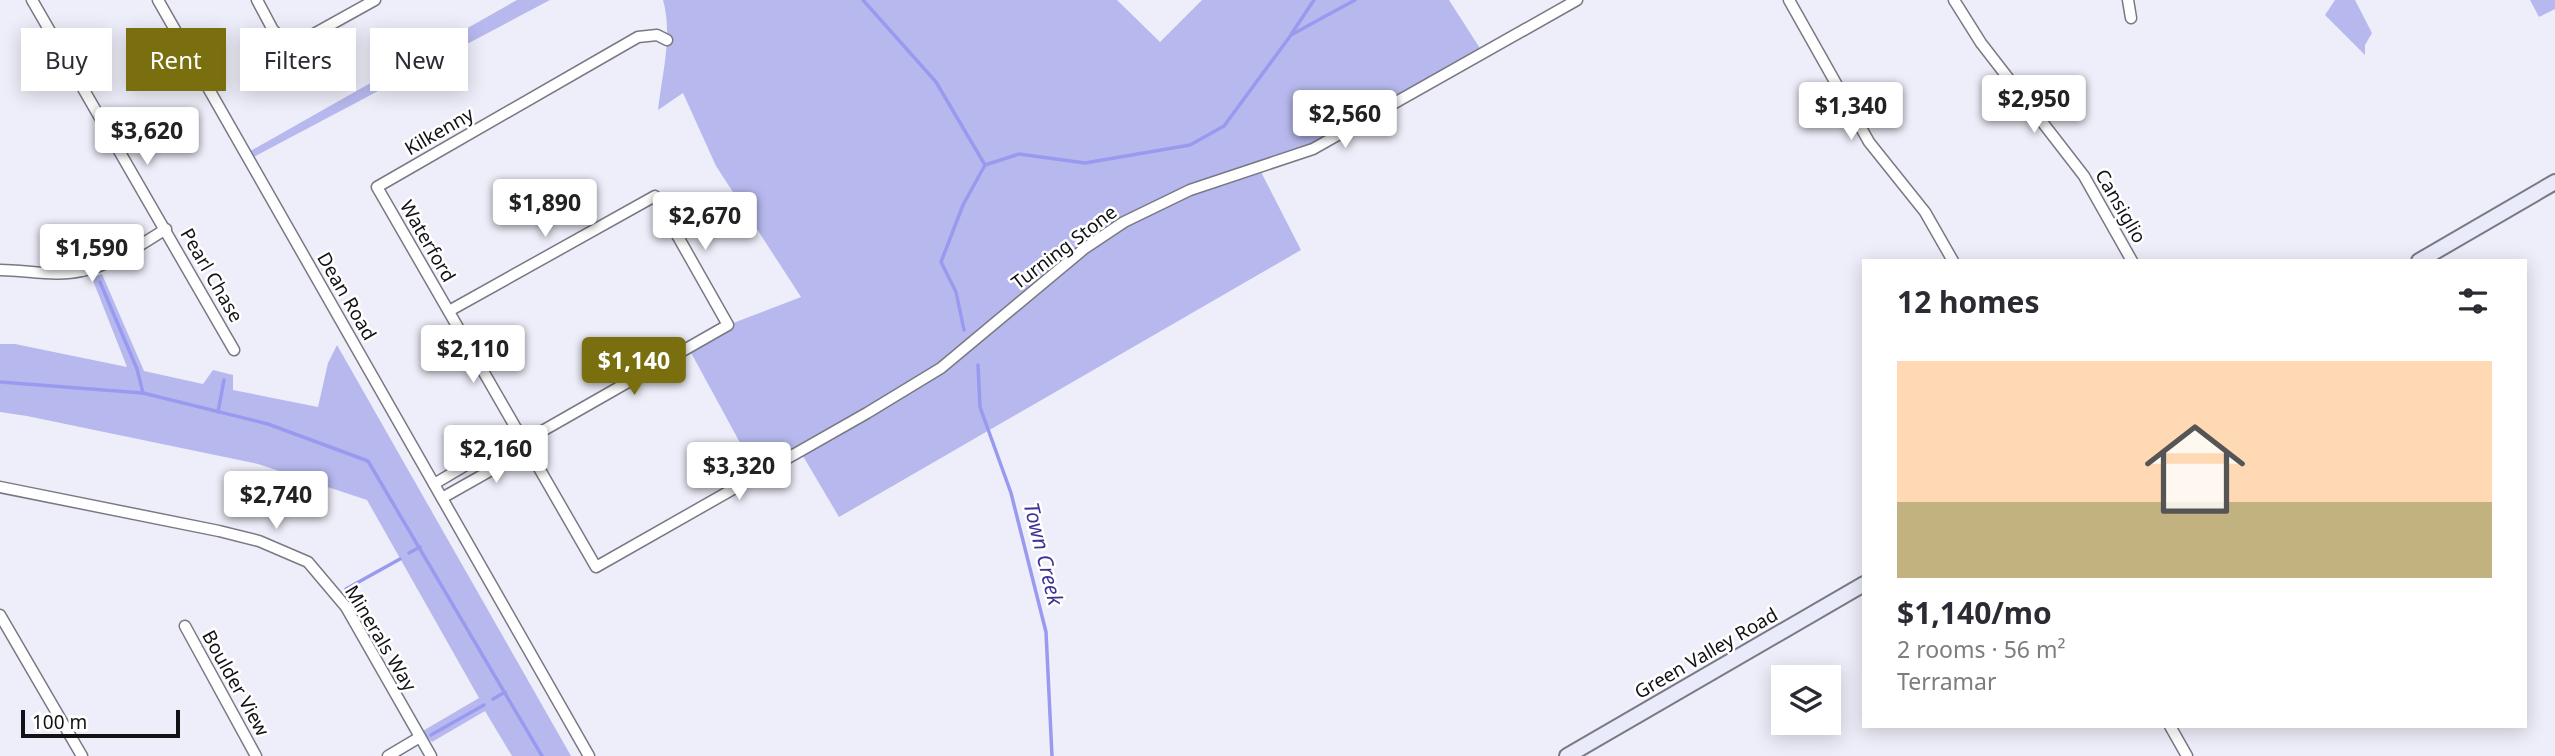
<!DOCTYPE html>
<meta charset="utf-8">
<style>
body{margin:0;font-family:"Noto Sans",sans-serif;background:#f7f7f7;color:#2b2b33;height:100vh;display:flex;flex-direction:column;font-size:26px;white-space:nowrap}
*{box-sizing:border-box;margin:0}
p{font-size:23px;color:#7c7c81}
.icon{flex:none;width:38px;height:38px;fill:none;stroke:currentColor;stroke-width:2;stroke-linecap:round;stroke-linejoin:round}
.map{position:relative;flex:1;overflow:hidden}
.details{position:absolute;left:1862px;top:259px;width:665px;height:469px;display:flex;flex-direction:column;background:#fff;border-radius:0px;box-shadow:0 4px 18px #0003}
.details>*{flex:none}
.top-card{position:absolute;left:21px;top:28px;width:665px;height:63px;display:flex;gap:14px}
.controls{position:absolute;left:1771px;top:665px;display:grid;gap:14px}
.controls a{display:grid;place-items:center;width:70px;height:70px;border-radius:0px;background:#fff;box-shadow:0 4px 18px #0003;font-size:35px}
.scale{position:absolute;left:21px;bottom:18px;width:159px;box-sizing:border-box;padding-left:7px;border:4px solid #121216;border-top:0;font-size:19px;line-height:24px;white-space:nowrap;color:#121216;-webkit-text-stroke:5px #fff;paint-order:stroke}
.price{position:absolute;translate:-50% -60px;padding:0 16px;border-radius:7px;background:#fff;color:#222;font-size:23px;line-height:46px;filter:drop-shadow(0 2px 4px #0008)}
.price::after{content:'';position:absolute;left:50%;top:42px;width:21px;height:16px;margin-left:-10px;background:inherit;clip-path:polygon(0 0,100% 0,50% 100%)}
.price.on{background:#7a6f0e;color:#fff}
ul{padding:0;list-style:none}
li{display:grid;align-content:center;gap:14px;height:371px;padding:0 35px}
li span{display:grid;place-items:center;height:217px;border-radius:0px;color:#555}
li>.icon{margin-inline-start:auto}
span .icon{width:126px;height:126px;fill:#fffc;stroke-width:1}
li b{font-size:30px}
h2{display:flex;justify-content:space-between;align-items:center;height:84px;padding:0 35px;font-size:30px}
.pill{padding:0 24px;border-radius:0px;background:#fff;box-shadow:0 4px 18px #0003;font-size:24px;line-height:63px}
.pill.on{background:#7a6f0e;color:#fff}
.map>svg:first-child{display:block}
.green{fill:#b7b9ee}
.lines{fill:none;stroke-linecap:round;stroke-linejoin:round}
.stream{stroke:#999aef;stroke-width:3.5}
.street-casing{stroke:#787983;stroke-width:13}
.secondary-casing{stroke:#787983;stroke-width:18}
.street{stroke:#fff;stroke-width:10}
.secondary{stroke:#eaebfa;stroke-width:14}
.labels{text-anchor:middle;stroke-width:5;stroke-linejoin:round;paint-order:stroke}
.street-label{font-size:19px;fill:#121216;stroke:#fff}
.water-label{font-size:21px;font-style:italic;fill:#3f3394;stroke:#fff}
</style>
<div class="map">
<svg width="2555" height="756" viewBox="0 0 2555 756">
<rect width="100%" height="100%" fill="#edeef9"/>
<!-- green -->
<g class="green">
<path d="M517,0H550L248,160L245,154Z"/>
<path d="M663,0H1117L1160,42L1202,0H1449L1483,53L1348,131L1259,168L1301,250L839,517L800,451L757,474L689,349L728,325L801,297L716,166L683,93L658,110C662,74 673,35 663,0Z"/>
<path d="M2335,0H2355L2372,33L2365,45V55L2325,15Z"/>
<path d="M2530,0H2555V9L2539,17Z"/>
<path d="M102,274L144,371L203,384L213,370L233,375V390L318,407L328,363L337,345L571,756H512L485,711L432,742L421,732L479,698L367,500L258,464L27,416L0,412V344H15L127,367L92,278Z"/>
</g>
<g class="lines">
<!-- stream -->
<g class="stream">
<path d="M863,0L936,82L985,165L963,205L941,262L956,292L964,330"/>
<path d="M1292,33L1314,0"/>
<path d="M985,165L1019,154L1085,163L1190,145L1224,126L1291,35L1355,0"/>
<path d="M100,282L137,369L143,393"/>
<path d="M978,365L980,407L1011,493L1046,632L1052,756"/>
<path d="M0,382L143,393L268,424L368,461L542,756"/>
<path d="M218,412L224,380"/>
<path d="M409,553L420,547"/>
<path d="M346,589L400,559"/>
<path d="M493,699L505,692"/>
<path d="M431,735L484,705"/>
</g>
<!-- street casing -->
<g class="street-casing">
<g id="street">
<path d="M32,0L234,350"/>
<path d="M158,0L589,756"/>
<path d="M257,0L273,30L285,41L303,40L375,0"/>
<path d="M1789,0L1869,142L1925,212L1953,261"/>
<path d="M1954,0L1981,43L2084,176L2132,261"/>
<path d="M2128,0L2131,18"/>
<path d="M667,40L657,35L638,37L377,187L596,567L867,413L941,368L1085,248L1124,222L1190,190L1313,149L1577,0"/>
<path d="M0,270C27,270 56,277 82,271C112,265 140,245 166,229"/>
<path d="M434,484L500,445L523,442L728,325L655,196L449,311"/>
<path d="M0,487L219,531L259,541L308,562L346,607L431,756"/>
<path d="M442,498L511,459L523,442"/>
<path d="M0,615L82,756"/>
<path d="M185,626L256,756"/>
<path d="M2170,726L2187,756"/>
<path d="M388,756L420,737"/>
</g>
</g>
<!-- secondary casing -->
<g class="secondary-casing">
<g id="secondary">
<path d="M2419,261L2555,182"/>
<path d="M1567,756L1864,584"/>
</g>
</g>
<!-- street -->
<use href="#street" class="street"/>
<!-- secondary -->
<use href="#secondary" class="secondary"/>
</g>
<g class="labels">
<!-- street labels -->
<g class="street-label">
<text transform="translate(439 131) rotate(-30)" y="7">Kilkenny</text>
<text transform="translate(2121 206) rotate(60)" y="7">Cansiglio</text>
<text transform="translate(428 241) rotate(60)" y="7">Waterford</text>
<text transform="translate(1064 247) rotate(-37)" y="7">Turning Stone</text>
<text transform="translate(212 275) rotate(60)" y="7">Pearl Chase</text>
<text transform="translate(347 296) rotate(60)" y="7">Dean Road</text>
<text transform="translate(381 638) rotate(59)" y="7">Minerals Way</text>
<text transform="translate(1706 653) rotate(-30)" y="7">Green Valley Road</text>
<text transform="translate(236 683) rotate(61)" y="7">Boulder View</text>
</g>
<!-- water labels -->
<g class="water-label">
<text transform="translate(1043 554) rotate(76)" y="7">Town Creek</text>
</g>
</g>
</svg>
<div class="controls">
<a><svg class="icon" aria-label="layers" viewBox="0 0 24 24"><path d="M12 4l9 5-9 5-9-5zM3 14l9 5 9-5"/></svg></a>
</div>
<div class="scale">100 m</div>
<b class="price" style="left:2034px;top:135px">$2,950</b>
<b class="price" style="left:1851px;top:142px">$1,340</b>
<b class="price" style="left:1345px;top:150px">$2,560</b>
<b class="price" style="left:147px;top:167px">$3,620</b>
<b class="price" style="left:545px;top:239px">$1,890</b>
<b class="price" style="left:705px;top:252px">$2,670</b>
<b class="price" style="left:92px;top:284px">$1,590</b>
<b class="price" style="left:473px;top:385px">$2,110</b>
<b class="price on" style="left:634px;top:397px">$1,140</b>
<b class="price" style="left:496px;top:485px">$2,160</b>
<b class="price" style="left:739px;top:502px">$3,320</b>
<b class="price" style="left:276px;top:531px">$2,740</b>
<div class="top-card">
<a class="pill">Buy</a>
<a class="pill on">Rent</a>
<a class="pill">Filters</a>
<a class="pill">New</a>
</div>
<section class="details">
<h2>12 homes<svg class="icon" aria-label="filters" viewBox="0 0 24 24"><path d="M4 7h16M4 17h16"/><circle cx="9" cy="7" r="2"/><circle cx="15" cy="17" r="2"/></svg></h2>
<ul>
<li><span style="background:linear-gradient(#ffd9b3 65%,#c2b280 0)"><svg class="icon" aria-label="home" viewBox="0 0 24 24"><path d="M3 11l9-7 9 7M6 9v11h12V9"/></svg></span><div><b>$1,140/mo</b><p>2 rooms · 56 m²</p><p>Terramar</p></div></li>
</ul>
</section>
</div>
